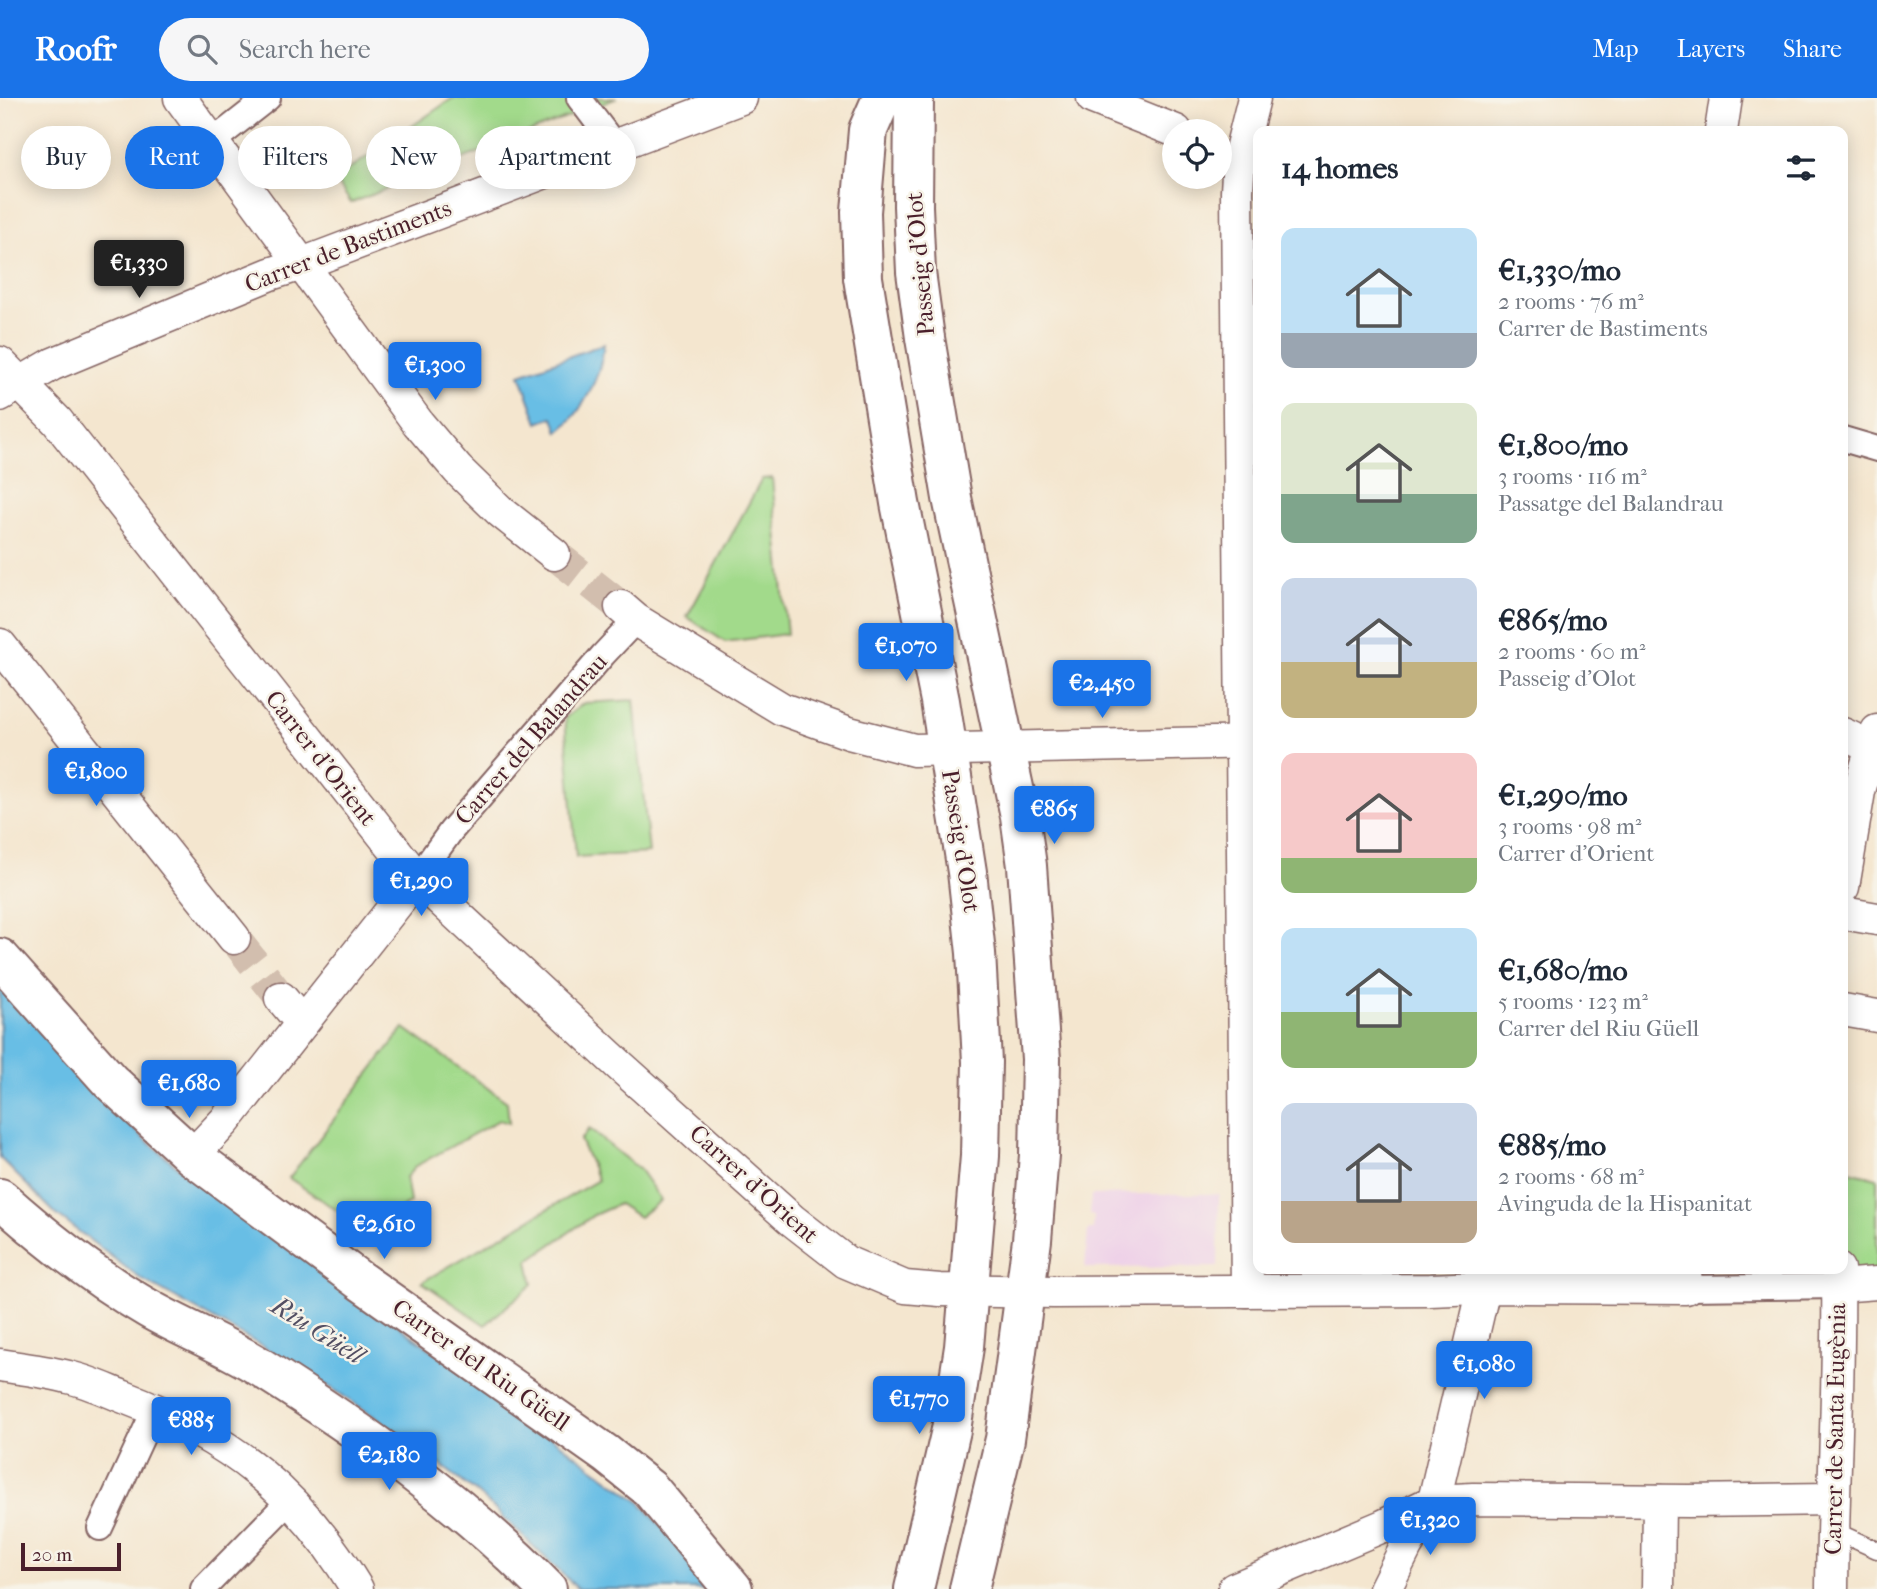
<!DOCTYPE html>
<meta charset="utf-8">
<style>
body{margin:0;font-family:"IM FELL French Canon",serif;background:#f6f6f7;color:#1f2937;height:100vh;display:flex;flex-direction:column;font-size:26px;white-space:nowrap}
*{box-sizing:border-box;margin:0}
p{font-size:23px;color:#747a83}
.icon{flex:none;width:38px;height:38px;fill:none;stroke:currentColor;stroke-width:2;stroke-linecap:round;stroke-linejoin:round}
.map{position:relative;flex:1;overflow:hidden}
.side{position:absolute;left:1253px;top:28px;width:595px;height:1148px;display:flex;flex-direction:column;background:#fff;border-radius:14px;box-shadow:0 4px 18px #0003}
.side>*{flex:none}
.top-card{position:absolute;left:21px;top:28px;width:665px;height:63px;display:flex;gap:14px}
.buttons{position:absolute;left:1162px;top:21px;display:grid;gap:14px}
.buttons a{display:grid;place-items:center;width:70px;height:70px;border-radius:50%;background:#fff;box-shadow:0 4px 18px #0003;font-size:35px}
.scale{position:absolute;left:21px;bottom:18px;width:100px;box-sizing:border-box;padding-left:7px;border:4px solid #4a1f2b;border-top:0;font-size:19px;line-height:24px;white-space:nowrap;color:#4a1f2b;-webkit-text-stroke:5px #f7f3e8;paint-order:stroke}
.price{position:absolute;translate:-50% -60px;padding:0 16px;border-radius:7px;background:#1a73e8;color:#fff;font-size:23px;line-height:46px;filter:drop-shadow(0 2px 4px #0008)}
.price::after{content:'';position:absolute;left:50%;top:42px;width:21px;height:16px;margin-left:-10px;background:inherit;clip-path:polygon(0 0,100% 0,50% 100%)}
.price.on{background:#222;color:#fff}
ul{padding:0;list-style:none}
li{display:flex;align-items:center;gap:21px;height:175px;padding:0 28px}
li span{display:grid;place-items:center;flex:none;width:196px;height:140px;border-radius:14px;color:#555}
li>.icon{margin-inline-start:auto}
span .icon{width:84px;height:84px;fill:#fffc;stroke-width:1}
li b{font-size:30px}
h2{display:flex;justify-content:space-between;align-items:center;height:84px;padding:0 28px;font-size:30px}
.chip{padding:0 24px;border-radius:32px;background:#fff;box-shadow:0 4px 18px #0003;font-size:24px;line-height:63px}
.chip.on{background:#1a73e8;color:#fff}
header{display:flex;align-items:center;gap:42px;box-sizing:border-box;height:98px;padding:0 35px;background:#1a73e8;color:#fff}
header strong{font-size:33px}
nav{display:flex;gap:38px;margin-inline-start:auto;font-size:24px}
.search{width:490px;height:63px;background:#f6f6f7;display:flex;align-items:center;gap:18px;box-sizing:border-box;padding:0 24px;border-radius:38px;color:#747a83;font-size:26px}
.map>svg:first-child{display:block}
.built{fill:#eed0e8}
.green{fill:#a2da8b;stroke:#767c5b;stroke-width:2}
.water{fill:#68bee5;stroke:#596e88;stroke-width:2}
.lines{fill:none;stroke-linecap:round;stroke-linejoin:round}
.minor-tunnel{stroke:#d2beae;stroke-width:32;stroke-dasharray:32 16;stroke-linecap:butt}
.service-casing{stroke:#866564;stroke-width:19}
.pedestrian-casing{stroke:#866564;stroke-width:28}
.minor-casing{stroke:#866564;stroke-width:35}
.tertiary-casing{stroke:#866564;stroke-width:42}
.secondary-casing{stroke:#866564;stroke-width:42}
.service{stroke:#fff;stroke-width:16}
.pedestrian{stroke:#fff;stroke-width:24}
.minor{stroke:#fff;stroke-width:32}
.tertiary{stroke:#fff;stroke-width:38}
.secondary{stroke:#fff;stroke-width:38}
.labels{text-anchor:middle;stroke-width:5;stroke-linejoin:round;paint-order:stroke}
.street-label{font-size:24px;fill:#4a1f2b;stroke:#f7f3e8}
.water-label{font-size:26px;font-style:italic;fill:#534f63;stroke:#f7f3e8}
</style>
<header>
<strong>Roofr</strong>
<div class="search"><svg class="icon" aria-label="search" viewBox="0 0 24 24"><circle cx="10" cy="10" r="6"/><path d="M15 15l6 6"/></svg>Search here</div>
<nav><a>Map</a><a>Layers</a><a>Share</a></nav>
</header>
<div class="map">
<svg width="1877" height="1491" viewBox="0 0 1877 1491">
<rect width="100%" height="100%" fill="#f7f3e8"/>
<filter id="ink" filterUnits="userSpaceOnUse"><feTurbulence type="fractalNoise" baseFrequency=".0143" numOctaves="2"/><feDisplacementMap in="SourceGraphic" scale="14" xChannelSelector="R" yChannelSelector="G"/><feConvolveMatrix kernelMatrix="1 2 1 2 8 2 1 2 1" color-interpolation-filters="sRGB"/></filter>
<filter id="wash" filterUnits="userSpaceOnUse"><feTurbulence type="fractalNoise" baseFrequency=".00686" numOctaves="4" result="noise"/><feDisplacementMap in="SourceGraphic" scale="28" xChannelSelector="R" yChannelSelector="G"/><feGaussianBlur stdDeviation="1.57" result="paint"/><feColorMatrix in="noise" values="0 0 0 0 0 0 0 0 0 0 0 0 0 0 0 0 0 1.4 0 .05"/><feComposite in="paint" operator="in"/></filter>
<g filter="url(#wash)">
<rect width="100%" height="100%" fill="#f4e6cf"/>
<!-- built -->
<path class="built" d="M1152,1096H1219L1218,1169L1085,1170L1088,1132H1093L1094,1118L1090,1117L1091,1097Z"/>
<!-- green -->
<g class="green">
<path d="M453,0H617L351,105L335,81Z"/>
<path d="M772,380L787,536L725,544L687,519L762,381Z"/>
<path d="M634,602L649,755L576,759L565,620L584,605Z"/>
<path d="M404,930L507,1004L509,1025L499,1022L416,1068L406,1079L410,1104L369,1134L289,1080Z"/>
<path d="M589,1031L640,1072L661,1102L639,1119L619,1106L594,1117L528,1163L533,1186L485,1227L422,1184L598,1082L580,1042Z"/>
<path d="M1846,1072L1877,1080V1175L1843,1176Z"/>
</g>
<!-- water -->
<g class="water">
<path d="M604,246C601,277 584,314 558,334L553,319L538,325L520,276Z"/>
<path d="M0,883L100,999L148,1044L207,1093L355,1196L640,1404L716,1491H578L483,1400L409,1342L333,1291L260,1247L141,1181L57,1117L0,1060Z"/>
</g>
</g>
<g filter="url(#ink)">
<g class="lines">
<!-- minor-tunnel -->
<g class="minor-tunnel">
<path d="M554,456L621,509"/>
<path d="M234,840L281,900"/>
</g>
<!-- service casing -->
<g class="service-casing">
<path id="service" d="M1833,1432L1877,1452"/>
</g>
<!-- pedestrian casing -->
<g class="pedestrian-casing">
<g id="pedestrian">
<path d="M579,0L616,49"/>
<path d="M212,44L268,0"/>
<path d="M1843,341L1877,351"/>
<path d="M417,780L451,733L603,557L636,522"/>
<path d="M1686,1190L1838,1188"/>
<path d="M100,1430L155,1311"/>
<path d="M203,1491L290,1402"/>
</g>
</g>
<!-- minor casing -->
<g class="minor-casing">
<g id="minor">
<path d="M180,0L418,325L458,372L501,414L554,456"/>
<path d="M1093,0L1176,33"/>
<path d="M1721,33L1726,0"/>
<path d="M0,265L57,323L417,780L618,966L792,1122L846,1164L905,1189L940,1192L1054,1194L1430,1192L1502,1189L1686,1190L1685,1171"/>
<path d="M0,297L53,266L270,176L302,166L741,0"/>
<path d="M621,509L636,522L782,611L849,635L914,652L1258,644"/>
<path d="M0,547L234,840"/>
<path d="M1843,636L1871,649"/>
<path d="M1843,789L1859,693L1877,633"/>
<path d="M1843,815L1877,821"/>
<path d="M281,900L302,925"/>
<path d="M1843,912L1877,918"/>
<path d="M192,1058L225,1023L417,780"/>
<path d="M1838,1188L1877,1185"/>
<path d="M1247,1193L1237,93L1239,60L1254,0"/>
<path d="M0,1267C23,1271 46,1273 68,1279C87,1283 106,1292 124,1299C229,1339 299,1394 357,1491"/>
<path d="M1234,1491L1383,1428L1434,1403L1473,1401L1689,1403L1833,1401"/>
<path d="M1385,1491L1406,1449L1434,1403L1484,1190V1172"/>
<path d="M1658,1491L1659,1403"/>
<path d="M1832,1491C1833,1384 1840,1278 1838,1171"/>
</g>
</g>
<!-- tertiary casing -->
<g class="tertiary-casing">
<g id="tertiary">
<path d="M0,860L110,983L192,1058L359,1182L606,1356L650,1391L733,1491"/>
<path d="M0,1100C46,1141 95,1180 149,1211C184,1231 223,1246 257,1267C360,1332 462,1404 547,1491"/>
</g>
</g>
<!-- secondary casing -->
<g class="secondary-casing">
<g id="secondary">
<path d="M882,0L868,32L861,114L863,180L900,405L940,603L967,774L976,855L982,964L980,1058L964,1249L951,1332L914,1491"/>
<path d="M914,0L913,108L916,174L925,240L952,400L1020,718L1027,768L1041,961L1039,1057L1032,1142L1005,1341L969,1491"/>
</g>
</g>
<!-- service -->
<use href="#service" class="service"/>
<!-- pedestrian -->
<use href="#pedestrian" class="pedestrian"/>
<!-- minor -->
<use href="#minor" class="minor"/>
<!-- tertiary -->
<use href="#tertiary" class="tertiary"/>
<!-- secondary -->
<use href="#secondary" class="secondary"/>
</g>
</g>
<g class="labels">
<!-- street labels -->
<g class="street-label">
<text transform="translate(348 148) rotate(-21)" y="8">Carrer de Bastiments</text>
<text transform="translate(920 166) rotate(-95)" y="8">Passeig d'Olot</text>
<text transform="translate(531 641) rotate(-49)" y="8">Carrer del Balandrau</text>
<text transform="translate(321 660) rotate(52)" y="8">Carrer d'Orient</text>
<text transform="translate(961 743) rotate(81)" y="8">Passeig d'Olot</text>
<text transform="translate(754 1086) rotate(42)" y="8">Carrer d'Orient</text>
<text transform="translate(481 1267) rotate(35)" y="8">Carrer del Riu Güell</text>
<text transform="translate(1835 1331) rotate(-89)" y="8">Carrer de Santa Eugènia</text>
</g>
<!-- water labels -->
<g class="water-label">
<text transform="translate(318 1232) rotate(32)" y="9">Riu Güell</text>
</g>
</g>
</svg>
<div class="buttons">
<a><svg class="icon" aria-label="locate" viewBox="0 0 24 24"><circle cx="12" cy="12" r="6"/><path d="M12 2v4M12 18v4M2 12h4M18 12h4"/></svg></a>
</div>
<div class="scale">20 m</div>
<b class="price on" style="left:139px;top:202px">€1,330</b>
<b class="price" style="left:435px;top:304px">€1,300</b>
<b class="price" style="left:906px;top:585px">€1,070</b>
<b class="price" style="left:1102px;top:622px">€2,450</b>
<b class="price" style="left:96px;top:710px">€1,800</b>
<b class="price" style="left:1054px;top:748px">€865</b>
<b class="price" style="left:421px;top:820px">€1,290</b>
<b class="price" style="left:189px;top:1022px">€1,680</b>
<b class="price" style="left:384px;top:1163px">€2,610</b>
<b class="price" style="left:1484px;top:1303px">€1,080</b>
<b class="price" style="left:919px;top:1338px">€1,770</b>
<b class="price" style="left:191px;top:1359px">€885</b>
<b class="price" style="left:389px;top:1394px">€2,180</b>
<b class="price" style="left:1430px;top:1459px">€1,320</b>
<div class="top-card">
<a class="chip">Buy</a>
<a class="chip on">Rent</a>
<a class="chip">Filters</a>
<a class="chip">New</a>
<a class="chip">Apartment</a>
</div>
<section class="side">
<h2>14 homes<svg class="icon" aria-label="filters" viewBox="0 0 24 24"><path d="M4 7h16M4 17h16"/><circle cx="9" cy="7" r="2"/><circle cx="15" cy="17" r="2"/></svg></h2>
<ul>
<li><span style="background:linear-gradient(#bfe0f5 75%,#9aa5b1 0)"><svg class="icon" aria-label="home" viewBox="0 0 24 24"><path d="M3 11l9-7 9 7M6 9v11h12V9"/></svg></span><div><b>€1,330/mo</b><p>2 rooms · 76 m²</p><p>Carrer de Bastiments</p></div></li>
<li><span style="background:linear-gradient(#dfe7d0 65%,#7fa58c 0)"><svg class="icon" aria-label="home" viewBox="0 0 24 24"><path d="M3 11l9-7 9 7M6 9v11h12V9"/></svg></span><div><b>€1,800/mo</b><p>3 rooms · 116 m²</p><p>Passatge del Balandrau</p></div></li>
<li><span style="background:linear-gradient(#c9d6e8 60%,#c2b280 0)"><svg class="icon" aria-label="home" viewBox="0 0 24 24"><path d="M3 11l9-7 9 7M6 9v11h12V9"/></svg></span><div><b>€865/mo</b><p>2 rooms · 60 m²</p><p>Passeig d'Olot</p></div></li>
<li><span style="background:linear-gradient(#f6c9c9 75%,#8fb573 0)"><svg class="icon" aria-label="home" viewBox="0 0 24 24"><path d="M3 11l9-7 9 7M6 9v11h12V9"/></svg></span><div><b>€1,290/mo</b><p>3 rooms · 98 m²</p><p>Carrer d'Orient</p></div></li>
<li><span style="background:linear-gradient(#bfe0f5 60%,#8fb573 0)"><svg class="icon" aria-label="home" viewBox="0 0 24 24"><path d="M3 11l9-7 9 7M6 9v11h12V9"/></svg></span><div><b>€1,680/mo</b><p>5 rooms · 123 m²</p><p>Carrer del Riu Güell</p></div></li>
<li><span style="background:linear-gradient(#c9d6e8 70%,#b9a48a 0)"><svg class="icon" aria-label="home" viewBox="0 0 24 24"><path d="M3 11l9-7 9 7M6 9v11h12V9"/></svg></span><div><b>€885/mo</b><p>2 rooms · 68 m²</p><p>Avinguda de la Hispanitat</p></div></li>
</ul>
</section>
</div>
